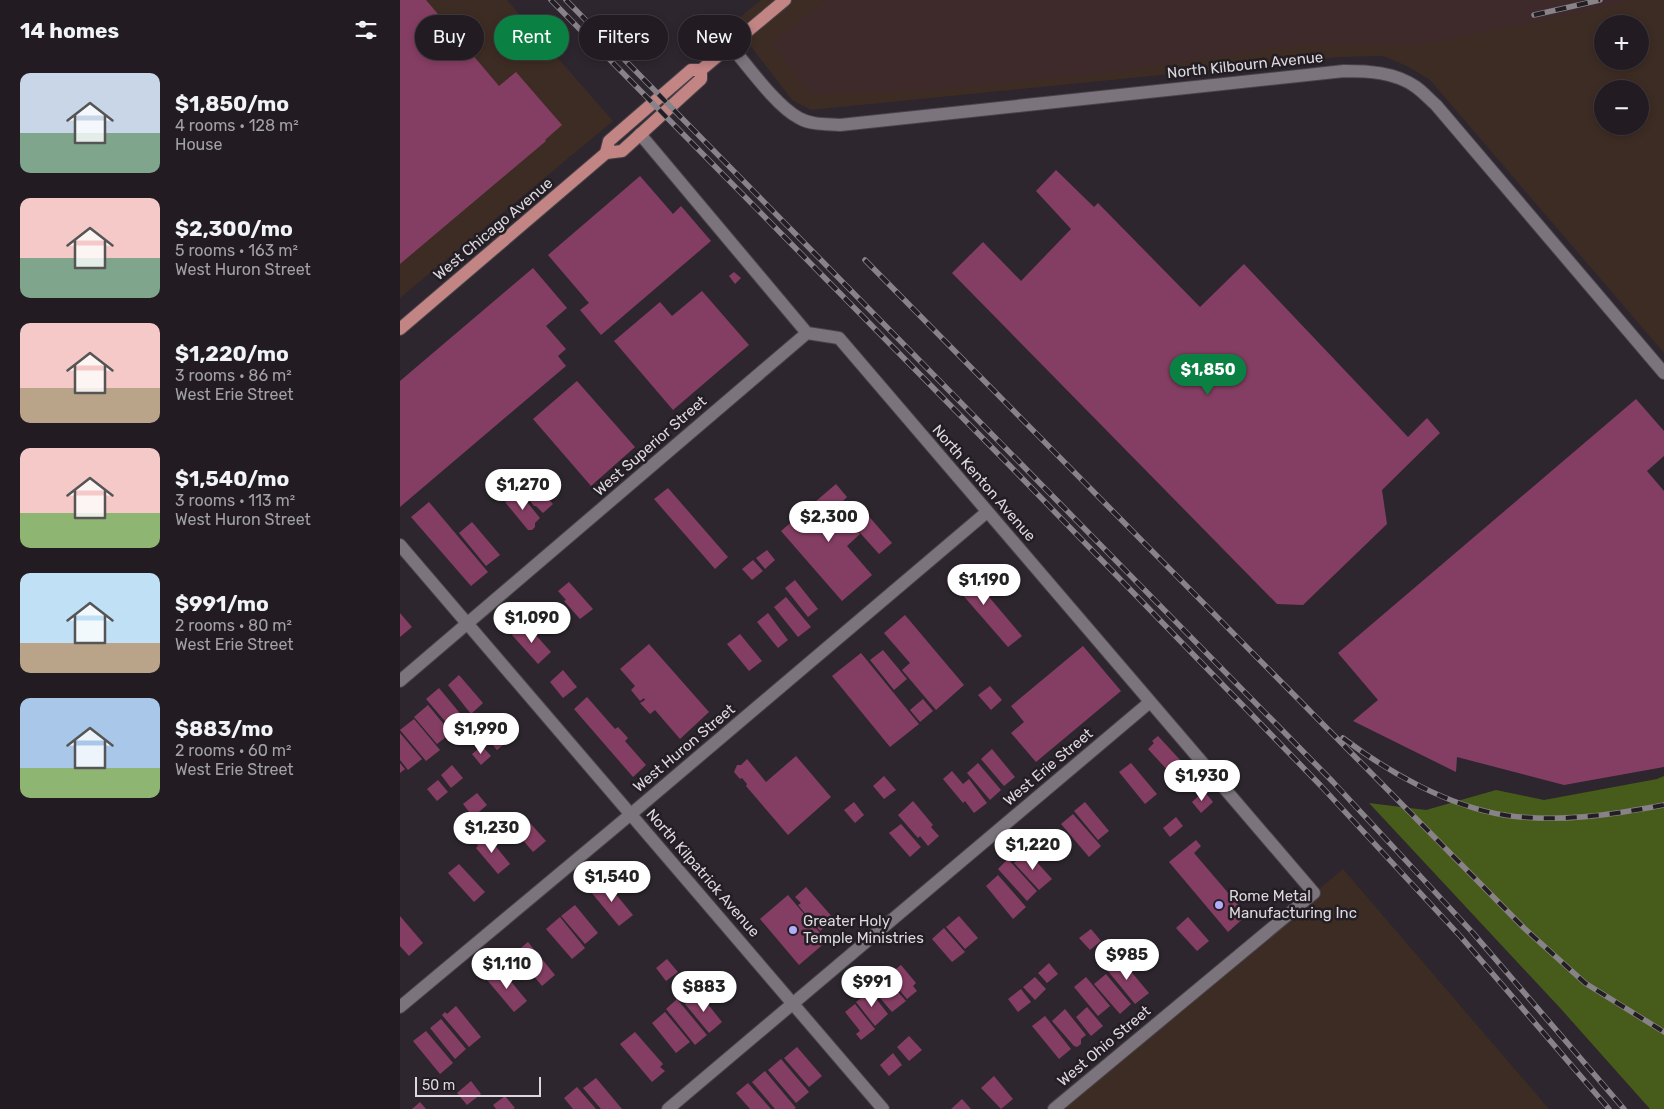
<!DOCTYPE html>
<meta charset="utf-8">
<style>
body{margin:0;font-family:Rubik,sans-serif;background:#2e292f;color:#f1f3f6;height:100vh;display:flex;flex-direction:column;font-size:19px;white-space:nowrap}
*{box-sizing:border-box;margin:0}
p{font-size:16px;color:#a2a1a5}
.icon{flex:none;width:28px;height:28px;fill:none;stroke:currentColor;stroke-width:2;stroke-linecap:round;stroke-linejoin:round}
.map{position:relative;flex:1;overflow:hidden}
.details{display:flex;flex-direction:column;background:#221c22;width:400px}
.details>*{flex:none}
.banner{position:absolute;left:15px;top:15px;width:475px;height:45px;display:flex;gap:10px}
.tools{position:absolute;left:1194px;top:15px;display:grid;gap:10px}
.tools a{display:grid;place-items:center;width:55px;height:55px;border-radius:50%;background:#221c22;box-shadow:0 2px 8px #0003,0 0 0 1px #3f3a40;font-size:25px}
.scale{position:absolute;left:15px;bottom:12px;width:126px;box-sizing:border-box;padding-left:5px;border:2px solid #dcd8dd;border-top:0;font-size:14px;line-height:18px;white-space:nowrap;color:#dcd8dd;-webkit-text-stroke:4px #231d24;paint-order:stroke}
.price{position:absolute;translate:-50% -42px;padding:0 11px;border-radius:18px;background:#fff;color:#222;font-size:16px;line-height:32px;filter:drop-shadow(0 1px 2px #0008)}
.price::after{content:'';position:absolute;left:50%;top:30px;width:15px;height:11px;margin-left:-8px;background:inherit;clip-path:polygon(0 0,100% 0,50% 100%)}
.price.current{background:#0b8043;color:#fff}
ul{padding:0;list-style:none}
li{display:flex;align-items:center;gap:15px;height:125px;padding:0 20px}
li span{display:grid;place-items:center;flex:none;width:140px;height:100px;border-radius:10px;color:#555}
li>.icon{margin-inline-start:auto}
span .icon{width:60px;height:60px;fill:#fffc;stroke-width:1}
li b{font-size:21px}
h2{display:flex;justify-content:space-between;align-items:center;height:60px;padding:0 20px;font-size:21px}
.pill{padding:0 18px;border-radius:22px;background:#221c22;box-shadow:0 2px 8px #0003,0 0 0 1px #3f3a40;font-size:18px;line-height:45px}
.pill.current{background:#0b8043;color:#fff}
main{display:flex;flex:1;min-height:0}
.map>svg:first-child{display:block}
.industrial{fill:#3d2c23;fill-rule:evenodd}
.education{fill:#3e2a2a}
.green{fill:#475b1a}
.building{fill:#853e63}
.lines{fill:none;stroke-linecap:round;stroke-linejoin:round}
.minor-casing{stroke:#49434a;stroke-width:14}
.major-casing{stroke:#49434a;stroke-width:14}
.minor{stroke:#7c747d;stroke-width:12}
.major{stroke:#c38484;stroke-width:12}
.rail-casing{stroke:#888289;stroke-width:5.5}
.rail{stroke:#231d24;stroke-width:4;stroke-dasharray:11;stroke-linecap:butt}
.poi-dot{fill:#b1adfa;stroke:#231d24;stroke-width:2}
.labels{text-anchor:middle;stroke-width:5;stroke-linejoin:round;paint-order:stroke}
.street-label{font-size:15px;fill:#dcd8dd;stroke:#231d24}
.poi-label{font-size:15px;fill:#dcd8dd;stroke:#231d24;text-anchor:start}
</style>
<main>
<section class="details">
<h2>14 homes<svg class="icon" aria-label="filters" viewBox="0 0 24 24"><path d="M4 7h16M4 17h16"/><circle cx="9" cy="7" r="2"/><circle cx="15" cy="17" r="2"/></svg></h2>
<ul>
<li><span style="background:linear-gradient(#c9d6e8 60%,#7fa58c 0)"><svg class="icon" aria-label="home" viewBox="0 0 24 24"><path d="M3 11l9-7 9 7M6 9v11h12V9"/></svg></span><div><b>$1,850/mo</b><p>4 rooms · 128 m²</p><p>House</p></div></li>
<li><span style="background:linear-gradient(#f6c9c9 60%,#7fa58c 0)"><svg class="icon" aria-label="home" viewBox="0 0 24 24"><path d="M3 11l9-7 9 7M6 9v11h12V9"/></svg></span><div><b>$2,300/mo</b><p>5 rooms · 163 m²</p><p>West Huron Street</p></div></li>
<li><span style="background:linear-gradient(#f6c9c9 65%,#b9a48a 0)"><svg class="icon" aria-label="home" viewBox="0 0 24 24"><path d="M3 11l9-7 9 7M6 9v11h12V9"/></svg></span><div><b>$1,220/mo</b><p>3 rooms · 86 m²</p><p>West Erie Street</p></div></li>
<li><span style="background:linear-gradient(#f6c9c9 65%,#8fb573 0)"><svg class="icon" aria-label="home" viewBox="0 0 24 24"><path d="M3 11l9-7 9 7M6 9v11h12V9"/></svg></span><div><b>$1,540/mo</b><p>3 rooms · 113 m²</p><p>West Huron Street</p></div></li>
<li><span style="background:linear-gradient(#bfe0f5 70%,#b9a48a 0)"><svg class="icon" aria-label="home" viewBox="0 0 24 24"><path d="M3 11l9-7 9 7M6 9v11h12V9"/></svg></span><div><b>$991/mo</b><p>2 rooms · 80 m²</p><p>West Erie Street</p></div></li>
<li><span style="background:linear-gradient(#a9c7e8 70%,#8fb573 0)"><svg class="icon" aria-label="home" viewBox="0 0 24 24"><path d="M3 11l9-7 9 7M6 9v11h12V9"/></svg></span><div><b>$883/mo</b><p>2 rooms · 60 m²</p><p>West Erie Street</p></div></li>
</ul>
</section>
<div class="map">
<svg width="1264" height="1109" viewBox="0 0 1264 1109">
<rect width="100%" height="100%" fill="#2d262e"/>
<!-- industrial -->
<g class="industrial">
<path d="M0,0H107L213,121L0,298Z"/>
<path d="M361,0H1264V353L1030,80L1007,66L983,56L941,57L411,110L392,100L333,23ZM1202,24H1240V61H1202ZM1202,89H1240V126H1202Z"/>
<path d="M943,869L1149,1109H663L877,924Z"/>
</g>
<!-- education -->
<path class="education" d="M425,0H1233L1200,9L1015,46H893L700,74L520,91L411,95L371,43Z"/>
<!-- green -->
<path class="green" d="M1264,776V1109H1250L1161,1009L969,803L1026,810L1096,790L1144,800L1257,779Z"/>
<!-- building -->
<g class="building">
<path d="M0,0H26L99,86L116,72L162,125L145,140L146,141L0,264Z"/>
<path d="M656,170L694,207L698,203L800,307L844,264L1008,437L1027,418L1040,433L982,490L987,524L903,605L877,604L552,273L583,242L621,281L671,229L636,191Z"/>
<path d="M240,176L273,214L281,206L311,241L201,335L180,310L189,303L148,255Z"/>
<path d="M133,268L167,308L146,326L166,349L158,356L166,366L0,507V381Z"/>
<path d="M334,272L341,278L335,284L329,276Z"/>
<path d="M302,291L349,345L273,410L214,341L260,302L272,316Z"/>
<path d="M177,381L235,447L191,486L133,419Z"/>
<path d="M1236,399L1264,431V456L1247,471L1264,491V767L1164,785L1057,757L1056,772L953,721L978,700L938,653Z"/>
<path d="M127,474L153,504L143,513L136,506H134L117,483Z"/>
<path d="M436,484L447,497L437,507L460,534L447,546L472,575L442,601L381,531Z"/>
<path d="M268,488L328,557L315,569L254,499Z"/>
<path d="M118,491L140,518L135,523V527L132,530H128L105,502Z"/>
<path d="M29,502L88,572L71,586L11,517Z"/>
<path d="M466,513L492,543L479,554L453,525Z"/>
<path d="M72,522L100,555L86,566L59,533Z"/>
<path d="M367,550L375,560L365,569L356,558Z"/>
<path d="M353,560L363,571L352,580L342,569Z"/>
<path d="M562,565L622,636L608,647L547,577Z"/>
<path d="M395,580L418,609L408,617L385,588Z"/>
<path d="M169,582L193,609L180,619L164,601L166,600L158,591Z"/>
<path d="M386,597L411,627L398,637L374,607Z"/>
<path d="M0,613L12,627L0,637Z"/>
<path d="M368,613L388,640L378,648L357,622Z"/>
<path d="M505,615L564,685L536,710L502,670L510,663L484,633Z"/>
<path d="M125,623L151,652L138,664L112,635Z"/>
<path d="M340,634L362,661L349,671L327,644Z"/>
<path d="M249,644L309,712L280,739L255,710L250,714L240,703L245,700L244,698L240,701L231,690L235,686L220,669Z"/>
<path d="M683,646L721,691L636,762L611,733L624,722L611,706Z"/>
<path d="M483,650L507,679L494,690L470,660Z"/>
<path d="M461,653L519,724L490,747L432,676Z"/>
<path d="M163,670L177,687L163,698L150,682Z"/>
<path d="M59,675L83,703L71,714L48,685Z"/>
<path d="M590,686L602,700L591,710L578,695Z"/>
<path d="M39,688L68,723L55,733L26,699Z"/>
<path d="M187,697L215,729L218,727L228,738L225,741L246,765L233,777L174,709Z"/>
<path d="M523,699L533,711L520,722L510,710Z"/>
<path d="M28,705L51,733L37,744L14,717Z"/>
<path d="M14,719L40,750L26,761L0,730Z"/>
<path d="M97,724L110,739L97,750L84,735Z"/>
<path d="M0,733L22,759L8,770L0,760Z"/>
<path d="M758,736L782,762L770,773L748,749L754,743L752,741Z"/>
<path d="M82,746L91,756L81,765L72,754Z"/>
<path d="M592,749L615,777L604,786L581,759Z"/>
<path d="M396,756L431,797L388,835L346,786L347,784L342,778L340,779L334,772L337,765H341L347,759L366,782Z"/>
<path d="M0,763L5,769L0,773Z"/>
<path d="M578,763L601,790L590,800L567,773Z"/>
<path d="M731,763L757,794L745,804L719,772Z"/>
<path d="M52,765L63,778L51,788L41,775Z"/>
<path d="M552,771L563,784L569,779L587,803L574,813L565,801L563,803L543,779Z"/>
<path d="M484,776L496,790L484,799L473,786Z"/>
<path d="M38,780L48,792L37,801L27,789Z"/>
<path d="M804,791L813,802L801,813L792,802Z"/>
<path d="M77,793L87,805L73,817L63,804Z"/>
<path d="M513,801L533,825L531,827L539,836L528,846L520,836L518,838L498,815Z"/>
<path d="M454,802L464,815L455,823L444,810Z"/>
<path d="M685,802L709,831L698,840L674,811Z"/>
<path d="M673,814L701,846L689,857L661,824Z"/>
<path d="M124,816L146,841L133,852L112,827Z"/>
<path d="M776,817L783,826L770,837L763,828Z"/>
<path d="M501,824L521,847L510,857L489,833Z"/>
<path d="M85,833L110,864L98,874L76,848L78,846L75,842Z"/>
<path d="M796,840L801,846L794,853L847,915L828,932L769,862Z"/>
<path d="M627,851L652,879L639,890L614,863Z"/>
<path d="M608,859L637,891L627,901L598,869Z"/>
<path d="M59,864L85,892L74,902L48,873Z"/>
<path d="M598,875L626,907L613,919L586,886Z"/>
<path d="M204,880L233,915L219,926L191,892Z"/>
<path d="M406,887L434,919L420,931L398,905L401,903L395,897Z"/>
<path d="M388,895L427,941L399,965L360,919Z"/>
<path d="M175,905L198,933L185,944L161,916Z"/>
<path d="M0,916L23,943L9,956L0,946Z"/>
<path d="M559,916L578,938L565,949L546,927Z"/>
<path d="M160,917L185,948L172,959L146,929Z"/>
<path d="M788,917L809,941L797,951L776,928Z"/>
<path d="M544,928L565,952L552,962L532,939Z"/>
<path d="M691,929L701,941L690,950L679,938Z"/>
<path d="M128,942L155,975L142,986L115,953Z"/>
<path d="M267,959L278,972L266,981L256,968Z"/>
<path d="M710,960L716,968L723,962L749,993L735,1004L703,965Z"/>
<path d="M649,963L658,974L647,983L638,973Z"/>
<path d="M501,965L516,983L513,986L517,991L507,999L487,976Z"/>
<path d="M100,968L127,1001L114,1012L87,980Z"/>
<path d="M706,974L731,1004L720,1014L694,984Z"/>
<path d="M478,977L481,981L485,977L506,1001L492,1012L469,985Z"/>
<path d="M635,977L646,989L635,1000L623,987Z"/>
<path d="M686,977L710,1006L698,1016L674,987Z"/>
<path d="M621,989L631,1002L618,1012L608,999Z"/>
<path d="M470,991L488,1014L475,1026L456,1002Z"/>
<path d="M299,993L322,1022L309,1033L285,1004Z"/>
<path d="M277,999L307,1035L295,1045L266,1009Z"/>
<path d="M455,1004L475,1029L461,1040L456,1034L460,1031L445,1012Z"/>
<path d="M56,1006L81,1037L69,1047L42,1015L45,1012L47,1014Z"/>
<path d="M687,1007L703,1026L691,1036L676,1017Z"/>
<path d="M665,1009L686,1035L681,1039V1044L677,1047L674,1046L652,1021Z"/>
<path d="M265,1012L290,1042L276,1053L252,1023Z"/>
<path d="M645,1016L671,1049L659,1059L632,1026Z"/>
<path d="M41,1019L66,1049L55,1059L30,1028Z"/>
<path d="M26,1031L53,1063L40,1074L13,1041Z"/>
<path d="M235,1032L263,1064L260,1067L265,1071L252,1082L220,1044Z"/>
<path d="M509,1036L522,1050L509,1061L497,1047Z"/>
<path d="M397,1047L422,1076L409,1087L384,1058Z"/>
<path d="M493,1053L502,1065L489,1076L480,1065Z"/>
<path d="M381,1059L409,1092L396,1103L368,1070Z"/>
<path d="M365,1071L396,1108L394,1109H375L352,1082Z"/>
<path d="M594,1076L613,1099L601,1109L581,1088Z"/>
<path d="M196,1078L222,1109H201L183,1088Z"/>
<path d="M71,1081L81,1094L67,1105L57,1093Z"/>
<path d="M348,1083L371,1109H350L336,1093Z"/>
<path d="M177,1087L196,1109H173L164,1098Z"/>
<path d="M105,1096L115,1108L113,1109H96L93,1105Z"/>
<path d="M562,1099L571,1109H551Z"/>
<path d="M20,1102L26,1109H12Z"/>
</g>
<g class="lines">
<!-- minor casing -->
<g class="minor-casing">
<g id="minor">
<path d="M330,45C348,66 376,106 399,118C411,125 426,124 440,125L944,71C968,71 995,72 1016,87C1023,92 1029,99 1036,105L1264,373"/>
<path d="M240,134L407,333L439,338L914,893L654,1109"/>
<path d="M0,545L483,1109"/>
<path d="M0,681L407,333"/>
<path d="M0,1007L231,814L587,512"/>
<path d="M268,1109L750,702"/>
</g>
</g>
<!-- major casing -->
<g class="major-casing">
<g id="major">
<path d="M206,153L209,141L291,70H301L385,0"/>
<path d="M0,329L206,153L222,151L301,79V70"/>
</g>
</g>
<!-- minor -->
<use href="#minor" class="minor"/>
<!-- major -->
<use href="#major" class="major"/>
<!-- rail casing -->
<g class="rail-casing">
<g id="rail">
<path d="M151,0L616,472L922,787L1061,937L1209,1109"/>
<path d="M166,0L933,782L1073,933L1224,1109"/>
<path d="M1134,15L1200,0"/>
<path d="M465,260L1124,928L1185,983L1264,1032"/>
<path d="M943,738C988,772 1048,806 1104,815C1157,823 1212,815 1264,805"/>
</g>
</g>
<!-- rail -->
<use href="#rail" class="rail"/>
</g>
<!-- markers -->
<g class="poi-dot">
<circle cx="819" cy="905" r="5"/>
<circle cx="393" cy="930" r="5"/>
</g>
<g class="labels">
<!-- street labels -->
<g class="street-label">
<text transform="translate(845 65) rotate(-6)" y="5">North Kilbourn Avenue</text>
<text transform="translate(93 229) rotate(-40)" y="5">West Chicago Avenue</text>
<text transform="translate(250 446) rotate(-41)" y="5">West Superior Street</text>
<text transform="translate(584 483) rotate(49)" y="5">North Kenton Avenue</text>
<text transform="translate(284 748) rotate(-40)" y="5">West Huron Street</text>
<text transform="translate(648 767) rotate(-40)" y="5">West Erie Street</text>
<text transform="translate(303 873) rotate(49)" y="5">North Kilpatrick Avenue</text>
<text transform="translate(704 1046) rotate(-40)" y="5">West Ohio Street</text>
</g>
<!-- poi labels -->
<g class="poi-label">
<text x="829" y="901">Rome Metal<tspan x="829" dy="17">Manufacturing Inc</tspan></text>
<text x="403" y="926">Greater Holy<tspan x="403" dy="17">Temple Ministries</tspan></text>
</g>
</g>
</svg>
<div class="tools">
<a>+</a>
<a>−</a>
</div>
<div class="scale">50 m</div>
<b class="price current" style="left:808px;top:396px">$1,850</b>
<b class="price" style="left:123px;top:511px">$1,270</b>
<b class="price" style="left:429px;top:543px">$2,300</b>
<b class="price" style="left:584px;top:606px">$1,190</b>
<b class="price" style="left:132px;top:644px">$1,090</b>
<b class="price" style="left:81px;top:755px">$1,990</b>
<b class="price" style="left:802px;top:802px">$1,930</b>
<b class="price" style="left:92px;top:854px">$1,230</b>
<b class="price" style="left:633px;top:871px">$1,220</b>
<b class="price" style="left:212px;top:903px">$1,540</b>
<b class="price" style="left:727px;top:981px">$985</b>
<b class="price" style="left:107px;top:990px">$1,110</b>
<b class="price" style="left:472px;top:1008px">$991</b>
<b class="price" style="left:304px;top:1013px">$883</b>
<div class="banner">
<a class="pill">Buy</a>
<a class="pill current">Rent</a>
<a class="pill">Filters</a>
<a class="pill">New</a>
</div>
</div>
</main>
